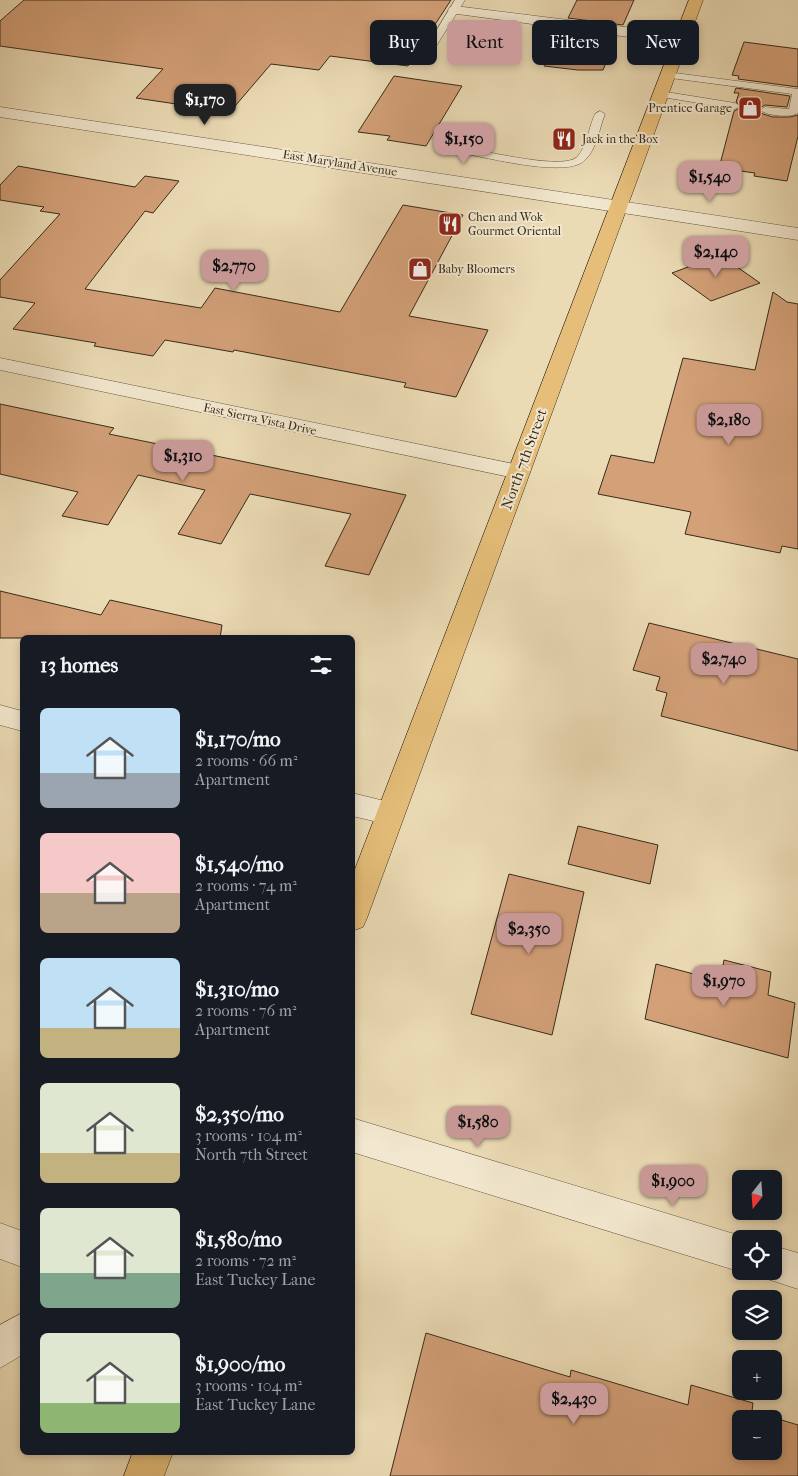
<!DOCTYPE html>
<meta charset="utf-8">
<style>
body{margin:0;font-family:"IM FELL French Canon",serif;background:#20242c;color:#f1f3f6;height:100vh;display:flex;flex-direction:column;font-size:19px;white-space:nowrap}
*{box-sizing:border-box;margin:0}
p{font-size:16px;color:#9ea1a6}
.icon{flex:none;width:28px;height:28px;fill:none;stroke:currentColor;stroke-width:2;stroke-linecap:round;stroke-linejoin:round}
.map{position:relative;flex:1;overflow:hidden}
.side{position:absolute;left:20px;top:635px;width:335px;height:820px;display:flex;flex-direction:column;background:#171b24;border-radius:8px;box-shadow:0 2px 8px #0003}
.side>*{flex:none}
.banner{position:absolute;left:370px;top:20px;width:352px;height:45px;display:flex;gap:10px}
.needle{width:32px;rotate:197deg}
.tools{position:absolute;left:732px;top:1170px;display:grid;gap:10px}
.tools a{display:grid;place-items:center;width:50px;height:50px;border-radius:8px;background:#171b24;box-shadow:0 2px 8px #0003;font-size:25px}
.price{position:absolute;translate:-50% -42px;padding:0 11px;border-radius:10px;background:#c59692;color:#111;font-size:16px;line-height:32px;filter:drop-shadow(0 1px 2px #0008)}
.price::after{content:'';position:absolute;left:50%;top:30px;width:15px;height:11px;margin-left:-8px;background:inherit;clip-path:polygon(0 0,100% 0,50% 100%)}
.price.selected{background:#222;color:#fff}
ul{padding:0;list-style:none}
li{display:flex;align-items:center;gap:15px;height:125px;padding:0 20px}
li span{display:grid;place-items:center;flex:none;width:140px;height:100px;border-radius:8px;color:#555}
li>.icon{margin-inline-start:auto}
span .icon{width:60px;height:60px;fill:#fffc;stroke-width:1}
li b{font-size:21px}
h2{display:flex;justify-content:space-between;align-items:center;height:60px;padding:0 20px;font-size:21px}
.pill{padding:0 18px;border-radius:8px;background:#171b24;box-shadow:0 2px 8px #0003;font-size:18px;line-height:45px}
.pill.selected{background:#c59692;color:#111}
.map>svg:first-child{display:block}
.building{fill:#d3a078;stroke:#382b1c;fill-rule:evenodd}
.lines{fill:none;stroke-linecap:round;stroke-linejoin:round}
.service-casing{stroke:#655742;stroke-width:1}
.minor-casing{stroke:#655742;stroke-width:1}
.tertiary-casing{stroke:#655742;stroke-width:1}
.primary-casing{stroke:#382b1c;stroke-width:1}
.service{fill:#f2e8cf;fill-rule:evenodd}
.minor{fill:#f2e8cf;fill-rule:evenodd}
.tertiary{fill:#f2e8cf;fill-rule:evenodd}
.primary{fill:#e6be7a;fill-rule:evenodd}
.labels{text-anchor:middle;stroke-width:4;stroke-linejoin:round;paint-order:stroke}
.far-poi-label{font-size:12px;fill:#382b1c;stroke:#f2e8cf;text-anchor:start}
.far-street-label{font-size:12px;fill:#382b1c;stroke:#f2e8cf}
.street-label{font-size:15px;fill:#382b1c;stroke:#f2e8cf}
</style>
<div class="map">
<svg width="798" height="1476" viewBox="0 0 798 1476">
<rect width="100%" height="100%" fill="#ebdbb5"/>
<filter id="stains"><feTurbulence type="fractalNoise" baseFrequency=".004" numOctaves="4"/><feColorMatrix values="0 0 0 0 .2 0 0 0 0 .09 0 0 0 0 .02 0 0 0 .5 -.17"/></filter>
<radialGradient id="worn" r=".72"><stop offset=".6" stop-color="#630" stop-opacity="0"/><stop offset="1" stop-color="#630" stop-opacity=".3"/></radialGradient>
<!-- building -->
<g class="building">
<path d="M24,0H451L408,66L330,56L319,70L271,64L230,112L136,98L163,69L0,46V21Z"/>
<path d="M577,0H634L623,25L568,18Z"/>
<path d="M562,30L617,37L603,70H578L544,66Z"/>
<path d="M744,42L798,49V87L738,79L739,76L732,75Z"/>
<path d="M394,76L462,86L426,146L387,140L390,136L358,132Z"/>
<path d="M736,88L790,96L787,107L765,105L758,109L763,114L773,117H790L798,115V136L787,181L754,176L755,173L719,168L734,111L742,107L736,102L739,93H734Z"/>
<path d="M18,166L135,187L145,176L179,181L153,213L145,211L85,289L201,308L215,288L340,312L403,205L463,215L409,316L488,330L456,397L404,387L406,383L234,350L233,352L165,340L153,356L94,346L96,343L13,329L35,303L0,297V280L60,214L40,211L44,207L0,200V185Z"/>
<path d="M720,255L760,283L711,301L672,273Z"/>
<path d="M773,292L787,302L798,304V549L782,546L780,553L685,534L691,512L598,494L611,455L654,463L683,358L755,370Z"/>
<path d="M0,404L114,428L109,434L406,495L369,575L325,566L351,514L250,494L221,544L178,534L205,490L138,475L108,525L62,516L78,492L0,474Z"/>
<path d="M0,591L101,615L110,600L222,625L220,638H0Z"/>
<path d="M649,623L798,659V751L661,716L667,693L656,690L660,677L633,670Z"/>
<path d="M578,826L658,845L650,884L568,864Z"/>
<path d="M509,874L584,892L552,1035L471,1014Z"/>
<path d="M724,960L771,972L768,995L795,1003L788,1058L645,1019L656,964L720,981Z"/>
<path d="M426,1333L570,1377L571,1370L688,1405L691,1385L753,1403L752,1411L798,1425V1476H390ZM741,1419H774V1451H741Z"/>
</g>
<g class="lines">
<!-- service casing -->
<g class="service-casing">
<g id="service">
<path d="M455,0H465L435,48H429L427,46Z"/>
<path d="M667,72L798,89V113C791,118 767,116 760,110L765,107L789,109L792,94L663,77V73Z"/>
<path d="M660,91L735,103L740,106L735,109L656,96V92Z"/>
<path d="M600,111L605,114C599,129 597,149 585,160C569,178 494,159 471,155L465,152L471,149C490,152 564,170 577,157C587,147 589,126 595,114Z"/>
</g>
</g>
<!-- minor casing -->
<g class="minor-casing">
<g id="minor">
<path d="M455,6L681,34L689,39L681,44L450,13L448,10L450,7Z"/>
<path d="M0,358L519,465L527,467L530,472L527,477L519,479L0,370Z"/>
<path d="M0,705L22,711V731L0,725Z"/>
<path d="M352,793L401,805L405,813L401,821L391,825L352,816Z"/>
<path d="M352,1118L741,1236L748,1239H741V1271H743L741,1272L352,1152Z"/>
<path d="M0,1223L22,1231V1267L0,1259Z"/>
<path d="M774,1246L798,1253V1289L761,1277L759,1271H774Z"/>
<path d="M22,1313V1355L0,1368V1325Z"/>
</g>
</g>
<!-- tertiary casing -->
<g class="tertiary-casing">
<path id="tertiary" d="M0,107L798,228V240L0,117Z"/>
</g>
<!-- primary casing -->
<g class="primary-casing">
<g id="primary">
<path d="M689,0H703L367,918L363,927L352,931V877Z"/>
<path d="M133,1452H173L164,1476H124Z"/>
</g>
</g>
<!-- service -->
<use href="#service" class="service"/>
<!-- minor -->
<use href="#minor" class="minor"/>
<!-- tertiary -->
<use href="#tertiary" class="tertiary"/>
<!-- primary -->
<use href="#primary" class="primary"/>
</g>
<!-- icons -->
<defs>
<g id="shop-square" transform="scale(1.25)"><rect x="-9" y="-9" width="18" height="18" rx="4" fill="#8f2418" stroke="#f2e8cf"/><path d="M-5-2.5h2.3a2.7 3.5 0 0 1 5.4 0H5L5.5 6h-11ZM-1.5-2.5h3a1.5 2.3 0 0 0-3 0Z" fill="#fff"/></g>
<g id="restaurant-square" transform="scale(1.25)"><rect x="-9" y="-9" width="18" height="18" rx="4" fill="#8f2418" stroke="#f2e8cf"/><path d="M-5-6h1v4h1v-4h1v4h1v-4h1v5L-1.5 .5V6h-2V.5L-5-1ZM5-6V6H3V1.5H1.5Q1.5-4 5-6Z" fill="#fff"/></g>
</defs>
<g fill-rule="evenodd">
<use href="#shop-square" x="750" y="108"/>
<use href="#restaurant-square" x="564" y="139"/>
<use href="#restaurant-square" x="450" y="224"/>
<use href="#shop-square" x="420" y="269"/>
</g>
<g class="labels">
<!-- far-poi labels -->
<g class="far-poi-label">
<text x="732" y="112" text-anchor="end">Prentice Garage</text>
<text x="582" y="143">Jack in the Box</text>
<text x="468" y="221">Chen and Wok<tspan x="468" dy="14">Gourmet Oriental</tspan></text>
<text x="438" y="273">Baby Bloomers</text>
</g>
<!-- far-street labels -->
<g class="far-street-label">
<text transform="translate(340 163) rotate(9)" y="4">East Maryland Avenue</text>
<text transform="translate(260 419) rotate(12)" y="4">East Sierra Vista Drive</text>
</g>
<!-- street labels -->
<g class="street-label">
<text transform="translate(524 459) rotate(-70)" y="5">North 7th Street</text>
</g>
</g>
<rect width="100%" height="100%" filter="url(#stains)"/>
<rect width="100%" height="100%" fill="url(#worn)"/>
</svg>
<div class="tools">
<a><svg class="needle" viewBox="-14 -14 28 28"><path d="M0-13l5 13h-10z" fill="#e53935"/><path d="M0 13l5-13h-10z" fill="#9ea1a6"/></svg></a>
<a><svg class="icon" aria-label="locate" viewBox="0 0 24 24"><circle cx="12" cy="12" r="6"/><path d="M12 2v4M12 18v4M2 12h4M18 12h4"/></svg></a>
<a><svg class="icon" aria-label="layers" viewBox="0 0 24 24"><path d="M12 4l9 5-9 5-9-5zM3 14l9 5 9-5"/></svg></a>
<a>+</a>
<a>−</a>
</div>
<b class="price selected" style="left:205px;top:126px">$1,170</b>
<b class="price" style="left:464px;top:165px">$1,150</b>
<b class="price" style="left:710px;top:203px">$1,540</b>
<b class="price" style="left:716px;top:278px">$2,140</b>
<b class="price" style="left:234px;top:292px">$2,770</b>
<b class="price" style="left:729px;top:446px">$2,180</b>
<b class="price" style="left:183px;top:482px">$1,310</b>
<b class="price" style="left:724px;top:685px">$2,740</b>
<b class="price" style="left:529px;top:955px">$2,350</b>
<b class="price" style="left:724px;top:1007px">$1,970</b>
<b class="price" style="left:478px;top:1148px">$1,580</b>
<b class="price" style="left:673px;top:1207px">$1,900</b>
<b class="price" style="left:574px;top:1425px">$2,430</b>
<div class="banner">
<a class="pill">Buy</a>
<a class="pill selected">Rent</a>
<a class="pill">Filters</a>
<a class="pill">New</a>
</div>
<section class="side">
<h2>13 homes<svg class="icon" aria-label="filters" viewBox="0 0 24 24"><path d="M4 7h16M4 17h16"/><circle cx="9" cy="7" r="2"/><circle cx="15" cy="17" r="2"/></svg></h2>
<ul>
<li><span style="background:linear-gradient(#bfe0f5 65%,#9aa5b1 0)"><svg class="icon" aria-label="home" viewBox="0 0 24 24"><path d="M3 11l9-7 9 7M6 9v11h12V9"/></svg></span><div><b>$1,170/mo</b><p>2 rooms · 66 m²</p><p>Apartment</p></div></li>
<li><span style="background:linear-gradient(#f6c9c9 60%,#b9a48a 0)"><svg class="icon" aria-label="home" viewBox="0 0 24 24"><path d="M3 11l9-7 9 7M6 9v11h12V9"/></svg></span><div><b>$1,540/mo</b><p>2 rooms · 74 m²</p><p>Apartment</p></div></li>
<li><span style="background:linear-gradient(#bfe0f5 70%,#c2b280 0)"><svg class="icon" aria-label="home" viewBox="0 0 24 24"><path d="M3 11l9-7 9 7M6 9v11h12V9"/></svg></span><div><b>$1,310/mo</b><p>2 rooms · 76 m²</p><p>Apartment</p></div></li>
<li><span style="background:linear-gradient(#dfe7d0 70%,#c2b280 0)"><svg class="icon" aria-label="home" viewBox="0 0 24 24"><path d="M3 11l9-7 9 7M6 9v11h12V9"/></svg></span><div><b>$2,350/mo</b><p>3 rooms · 104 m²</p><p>North 7th Street</p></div></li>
<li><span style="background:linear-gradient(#dfe7d0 65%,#7fa58c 0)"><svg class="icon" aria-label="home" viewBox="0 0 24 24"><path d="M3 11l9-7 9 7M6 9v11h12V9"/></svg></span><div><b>$1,580/mo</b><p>2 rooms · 72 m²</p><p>East Tuckey Lane</p></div></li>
<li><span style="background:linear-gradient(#dfe7d0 70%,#8fb573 0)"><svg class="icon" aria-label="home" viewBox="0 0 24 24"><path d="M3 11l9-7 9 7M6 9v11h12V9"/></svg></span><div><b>$1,900/mo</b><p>3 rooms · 104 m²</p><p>East Tuckey Lane</p></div></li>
</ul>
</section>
</div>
